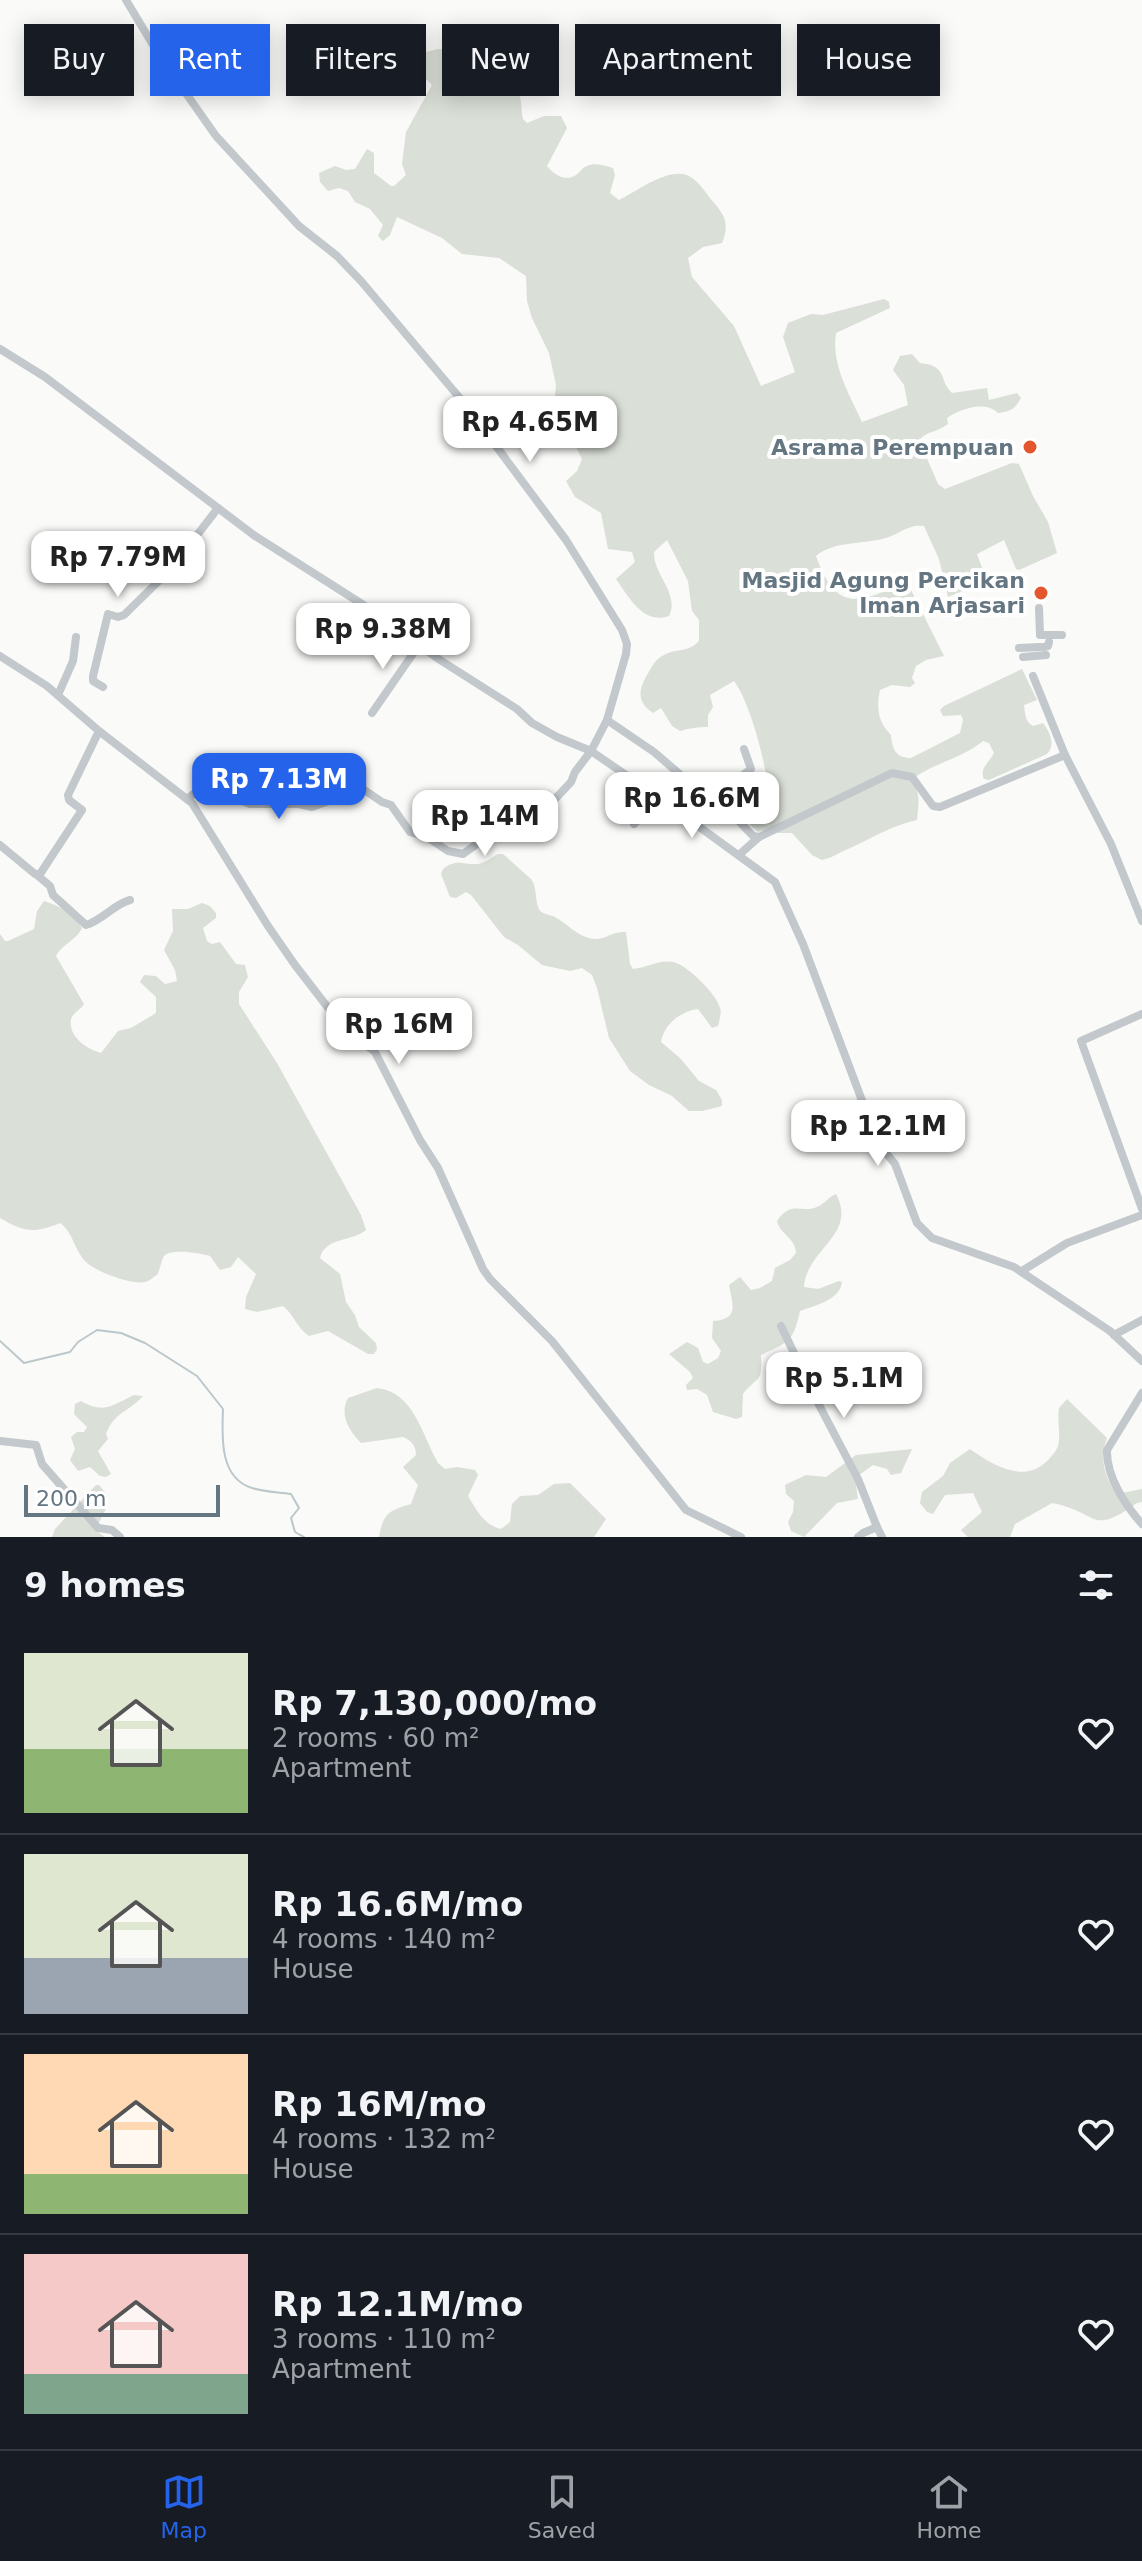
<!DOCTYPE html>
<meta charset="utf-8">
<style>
body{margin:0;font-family:"DejaVu Sans",sans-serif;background:#20242c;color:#f1f3f6;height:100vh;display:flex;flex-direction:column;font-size:30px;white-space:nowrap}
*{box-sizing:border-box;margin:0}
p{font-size:26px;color:#9ea1a6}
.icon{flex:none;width:44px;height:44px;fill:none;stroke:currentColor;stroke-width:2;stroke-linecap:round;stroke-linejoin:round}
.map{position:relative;height:1537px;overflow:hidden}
.details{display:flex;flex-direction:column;background:#171b24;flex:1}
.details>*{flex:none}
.guide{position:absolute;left:24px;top:24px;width:1094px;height:72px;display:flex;gap:16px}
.scale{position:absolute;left:24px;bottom:20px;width:196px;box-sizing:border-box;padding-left:8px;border:4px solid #657683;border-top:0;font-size:22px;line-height:28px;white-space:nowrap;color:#657683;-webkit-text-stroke:6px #fff;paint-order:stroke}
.price{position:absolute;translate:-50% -68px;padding:0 18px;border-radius:16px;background:#fff;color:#222;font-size:26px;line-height:52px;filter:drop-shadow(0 2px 4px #0008)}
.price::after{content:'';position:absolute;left:50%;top:48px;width:24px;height:18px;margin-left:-12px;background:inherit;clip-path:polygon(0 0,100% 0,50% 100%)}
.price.current{background:#2563eb;color:#fff}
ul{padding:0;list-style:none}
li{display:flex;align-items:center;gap:24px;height:200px;padding:0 24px}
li+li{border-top:2px solid #363941}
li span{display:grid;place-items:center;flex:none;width:224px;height:160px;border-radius:0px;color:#555}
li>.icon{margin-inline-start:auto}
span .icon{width:96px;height:96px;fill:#fffc;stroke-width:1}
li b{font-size:34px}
h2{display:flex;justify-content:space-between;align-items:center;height:96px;padding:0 24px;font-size:34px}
.tag{padding:0 28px;border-radius:0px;background:#171b24;box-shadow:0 4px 20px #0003;font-size:28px;line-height:72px}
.tag.current{background:#2563eb;color:#fff}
.menu{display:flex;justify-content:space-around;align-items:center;height:112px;border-top:2px solid #363941;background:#171b24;font-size:22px;color:#9ea1a6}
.menu a{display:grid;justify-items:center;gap:4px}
.menu .current{color:#2563eb}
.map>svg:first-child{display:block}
.green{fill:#dadfd7}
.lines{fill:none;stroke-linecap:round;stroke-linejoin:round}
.stream{stroke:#bbc7cb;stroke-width:2}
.street{stroke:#c3c8cc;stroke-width:8}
.poi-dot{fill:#e4572e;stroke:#fff;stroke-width:3}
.labels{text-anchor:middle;stroke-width:8;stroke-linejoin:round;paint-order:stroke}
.poi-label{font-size:22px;font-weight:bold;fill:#657683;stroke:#fff;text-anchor:end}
</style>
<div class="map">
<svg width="1142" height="1537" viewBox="0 0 1142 1537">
<rect width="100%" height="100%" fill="#fafaf8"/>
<!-- green -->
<g class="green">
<path d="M438,49C468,52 509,58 519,93C522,101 521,111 523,119L527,123L544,116H561L567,128L547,166C554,175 565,182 576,175C582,171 580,169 587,166C595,162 605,166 613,168L615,175L610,193L619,200C636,192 669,166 689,176C700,182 706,194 715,204C726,217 729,226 722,243L703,247L688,258L692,277L734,326L761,386L795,372L783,337L788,323L811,314L823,315L884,299L889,302L890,308L836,333C831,364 849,394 862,422L908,405L904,385L893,370L900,356L912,354L920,363C949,366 938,380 952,393L987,388L989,400L1017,393L1021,398C1015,409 1011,411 998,413C985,400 960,409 947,418L948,424C938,432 927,431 919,440L938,484L945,489L1012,463L1019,464L1033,496L1048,522L1057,553L1019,570L1016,569L1004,540L977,554L987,581L948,597L939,559L924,526C909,524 902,532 889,537C867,545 834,540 816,556C837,615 860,602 907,582L944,656L926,660L916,666L912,678L915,683L910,687L892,685L880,690C876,708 878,722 891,735C892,749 896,758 911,758L960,733L963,720L961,715L943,716L940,710L944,706L1022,669L1037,700L1024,705C1025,713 1025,722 1033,726L1043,723C1050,732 1056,745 1047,754L989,780L984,779C979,768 989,763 994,753L989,743L983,741C961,759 933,763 911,780C922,794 918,804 917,820C893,825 870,839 846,850C838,853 832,858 822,860L812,855L792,833H778L773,827L758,832L744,819L756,811V792L767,782C764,756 749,701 734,681L710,695L713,707L708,715V727C697,727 691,728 680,731L672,726L661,708L653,713C637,702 638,691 647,675C652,667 655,659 664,655C676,648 688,653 699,641V620L692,611L688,581L667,540L654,552C653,575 680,593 669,616C643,625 629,597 616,579L635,562L632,552L608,549L601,513L575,497L566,481L577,471L582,459L576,447L553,419L556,385L549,353L532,318L527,301L526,276L499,258L462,254L442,238L397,217L390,235L383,241L378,236L383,225L370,209L355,202L348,191L339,188L328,191L320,182L319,173L335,166L346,170L355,169L367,149L374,153V173L391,186H394L406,175L402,164L406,132L432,85L424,77L409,70L406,62L410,56Z"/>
<path d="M498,854H503L531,879C538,889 534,901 540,911C544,914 549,915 553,916C567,923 577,937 594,939C605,940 612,931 626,932L630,964L633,969C648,968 660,958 676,963C689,967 717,995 720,1008C722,1014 719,1020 718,1026L712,1028L698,1009C681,1011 664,1024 661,1042L681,1059L699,1081L716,1090L722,1100V1106L702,1111H689L672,1096L649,1085L630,1071L609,1038L597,988L592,975L582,968L570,971L542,965L518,945L504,937L471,895L466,892L456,898L450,897L441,874L443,869C457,858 463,865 477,864C485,863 491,858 498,854Z"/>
<path d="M44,901C60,906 72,913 82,928C77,940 62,944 56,956L84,1004C80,1010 73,1013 71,1019C68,1037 87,1049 101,1053L118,1031L131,1028L156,1013V997L140,982L144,975L156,976L165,984L177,981L175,970L164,950L173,931L172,909H188L202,903L210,906L216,913V918L203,928L207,941L212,944L220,942L236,964L245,965L248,977L239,992V1004L277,1063L361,1215L366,1230C352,1242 325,1237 320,1258L340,1274L346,1302L355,1315L359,1327L376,1343L377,1349L374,1354H368L328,1331L309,1336C297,1328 294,1315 283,1306L257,1312L245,1309L246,1297L256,1274L238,1257L231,1267L220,1270L210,1256C201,1253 171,1248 164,1256C161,1261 160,1270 157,1275C153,1277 150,1281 145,1282C131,1285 94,1271 85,1261C74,1249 73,1232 60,1223C34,1234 24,1232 0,1218V934L5,941H8L34,929L37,911Z"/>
<path d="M836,1194C858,1235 806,1249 804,1287L818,1289L839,1281L842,1282C840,1300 816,1305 800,1311C793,1342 789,1342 761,1355C762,1385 759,1374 743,1394L742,1417L736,1419L713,1412L707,1395L697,1389L687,1390L686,1385L693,1378L690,1372L669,1354L687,1342L698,1348L703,1362L708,1364L718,1358L721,1351L712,1338L713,1321C739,1319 733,1306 729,1285L740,1277L751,1290L760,1288L772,1281L775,1268L790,1260L796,1253C796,1238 780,1235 777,1221C792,1199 802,1215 819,1206C826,1202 829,1197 836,1194Z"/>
<path d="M377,1388C414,1392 422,1435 438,1463L445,1469L457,1467L475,1470L478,1475L468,1496C477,1511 484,1525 501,1529L510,1522L512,1504L520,1496L538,1495L554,1484L570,1483L606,1519L594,1537H379C383,1513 390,1510 411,1504L418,1485L403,1467L416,1455C416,1446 412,1441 403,1437L361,1443C349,1431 339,1414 348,1398Z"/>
<path d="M134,1395L143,1396C129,1412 114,1412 106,1434L108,1439L98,1451L111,1474L106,1477L100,1476L90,1467L78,1471L70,1460L75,1449L71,1437L77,1432H84L87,1427L74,1414L75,1404L81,1401C104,1414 111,1406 134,1395Z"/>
<path d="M1067,1399L1107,1438C1099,1458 1104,1477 1117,1494L1142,1489V1502L1137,1503C1089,1537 1100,1512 1052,1503L1015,1524L1010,1537H968L961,1530L982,1512L973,1493L945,1495L933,1514L927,1512L920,1503L922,1492L943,1476L950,1463L970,1449C991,1464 1022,1484 1046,1462C1050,1458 1056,1452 1058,1446C1061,1435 1057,1420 1059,1408Z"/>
<path d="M912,1449L901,1473L891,1475L887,1469L873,1465L855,1478L858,1499L837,1503L804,1537L791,1531L788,1522L793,1512L794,1501L786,1494L785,1485L806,1475L826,1477L856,1455Z"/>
<path d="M96,1485H99L107,1495V1507L95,1530L105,1537H52L55,1529Z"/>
</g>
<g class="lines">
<!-- stream -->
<path class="stream" d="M0,1341L24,1363L70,1352L78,1342L97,1330L121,1333L145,1343L197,1376L223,1409C222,1436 219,1478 252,1488C264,1492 278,1492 291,1494L299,1508L291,1518L295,1532L304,1537"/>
<!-- street -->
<g class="street">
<path d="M126,0L159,55L216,136L299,226L337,256L361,281L464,403L566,540L622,630L627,644L626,654L607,720L591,751L575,772L571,782L556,798L496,830L463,854L448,851L427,837L410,832L391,805L382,802L360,787L354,786L329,801L312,807L299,804H250L209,788L197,791L187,799"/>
<path d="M0,349L45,377L255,536L362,604L440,660L517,709L532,723L557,737L591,751L661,799L634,824"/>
<path d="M1039,608L1040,635H1062"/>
<path d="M1044,647L1048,646L1049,642"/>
<path d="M1019,648L1040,647"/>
<path d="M0,656L47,686L99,731L192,803L268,926L295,965L353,1040L370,1048L375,1052L420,1140L438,1168L483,1269L490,1279L552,1341L686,1510L741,1537"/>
<path d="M1023,657L1046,655"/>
<path d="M1033,676L1065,755L1111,844L1142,921"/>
<path d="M103,687L93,681V676L108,614L118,617L124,615L170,570L218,508"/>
<path d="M58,695L73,661L76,637"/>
<path d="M372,713L419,645"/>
<path d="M607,720L654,752L690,783L715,796L753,836L759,837"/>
<path d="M715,796L751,769L744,749"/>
<path d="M661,799L775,882L803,944L869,1119L881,1147L895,1164L917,1223L932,1238L1014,1267L1110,1331L1142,1361"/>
<path d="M0,845L35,874H40L82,810L69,800L68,795L99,731"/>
<path d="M740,854L759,837L892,773L912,777L933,806L940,807L1065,755"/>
<path d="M37,875L50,886L53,895L86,925C103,920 114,904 130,900"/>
<path d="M1142,1014L1081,1041L1142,1209"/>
<path d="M1022,1271L1067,1243L1142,1215"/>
<path d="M781,1326L818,1403L858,1479L877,1527"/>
<path d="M1114,1335L1142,1320"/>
<path d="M1142,1393L1107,1450C1106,1476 1125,1505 1142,1524"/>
<path d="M0,1441L36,1445L42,1464L98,1528L112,1530L120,1537"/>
<path d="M858,1537L863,1533L877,1527L882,1537"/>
</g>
</g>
<!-- markers -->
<g class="poi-dot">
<circle cx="1030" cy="447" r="8"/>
<circle cx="1041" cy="593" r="8"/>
</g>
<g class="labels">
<!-- poi labels -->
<g class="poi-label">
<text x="1014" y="455">Asrama Perempuan</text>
<text x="1025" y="588">Masjid Agung Percikan<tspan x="1025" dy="25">Iman Arjasari</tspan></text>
</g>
</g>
</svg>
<div class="scale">200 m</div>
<b class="price" style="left:530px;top:464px">Rp 4.65M</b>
<b class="price" style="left:118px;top:599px">Rp 7.79M</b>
<b class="price" style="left:383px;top:671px">Rp 9.38M</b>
<b class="price current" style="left:279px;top:821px">Rp 7.13M</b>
<b class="price" style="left:692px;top:840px">Rp 16.6M</b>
<b class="price" style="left:485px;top:858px">Rp 14M</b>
<b class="price" style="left:399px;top:1066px">Rp 16M</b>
<b class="price" style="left:878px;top:1168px">Rp 12.1M</b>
<b class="price" style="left:844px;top:1420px">Rp 5.1M</b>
<div class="guide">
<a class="tag">Buy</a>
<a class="tag current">Rent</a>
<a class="tag">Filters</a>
<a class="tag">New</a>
<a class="tag">Apartment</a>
<a class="tag">House</a>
</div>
</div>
<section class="details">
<h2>9 homes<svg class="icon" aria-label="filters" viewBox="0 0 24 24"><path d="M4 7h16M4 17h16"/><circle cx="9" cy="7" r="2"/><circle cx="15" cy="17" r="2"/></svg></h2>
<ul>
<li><span style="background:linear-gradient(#dfe7d0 60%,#8fb573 0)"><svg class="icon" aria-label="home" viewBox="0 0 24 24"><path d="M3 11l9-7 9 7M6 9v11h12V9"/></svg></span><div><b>Rp 7,130,000/mo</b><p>2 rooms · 60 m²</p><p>Apartment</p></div><svg class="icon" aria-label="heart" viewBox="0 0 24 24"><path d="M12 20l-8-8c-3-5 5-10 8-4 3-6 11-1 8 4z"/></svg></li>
<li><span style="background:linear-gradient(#dfe7d0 65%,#9aa5b1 0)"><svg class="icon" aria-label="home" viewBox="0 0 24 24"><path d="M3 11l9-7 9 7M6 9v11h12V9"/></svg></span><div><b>Rp 16.6M/mo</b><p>4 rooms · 140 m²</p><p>House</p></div><svg class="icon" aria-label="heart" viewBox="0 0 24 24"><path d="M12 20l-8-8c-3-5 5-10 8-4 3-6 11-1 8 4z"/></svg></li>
<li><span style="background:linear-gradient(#ffd9b3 75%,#8fb573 0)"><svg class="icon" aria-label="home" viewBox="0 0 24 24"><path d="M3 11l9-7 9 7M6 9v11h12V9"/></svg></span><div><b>Rp 16M/mo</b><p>4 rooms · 132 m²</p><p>House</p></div><svg class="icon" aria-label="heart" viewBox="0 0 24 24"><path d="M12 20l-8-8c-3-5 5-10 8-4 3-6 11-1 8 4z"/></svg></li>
<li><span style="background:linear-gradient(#f6c9c9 75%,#7fa58c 0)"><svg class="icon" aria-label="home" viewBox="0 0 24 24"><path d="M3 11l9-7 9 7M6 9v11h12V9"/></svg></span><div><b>Rp 12.1M/mo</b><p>3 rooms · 110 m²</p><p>Apartment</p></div><svg class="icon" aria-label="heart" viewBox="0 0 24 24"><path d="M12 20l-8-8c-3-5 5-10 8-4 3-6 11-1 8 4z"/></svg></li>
</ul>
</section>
<nav class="menu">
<a class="current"><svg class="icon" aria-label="map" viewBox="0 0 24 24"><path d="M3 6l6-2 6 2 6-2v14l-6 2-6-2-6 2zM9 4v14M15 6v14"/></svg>Map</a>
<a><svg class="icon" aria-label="saved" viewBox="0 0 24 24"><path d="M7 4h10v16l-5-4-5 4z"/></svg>Saved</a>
<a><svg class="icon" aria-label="home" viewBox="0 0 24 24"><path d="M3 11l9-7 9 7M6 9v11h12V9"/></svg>Home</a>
</nav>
